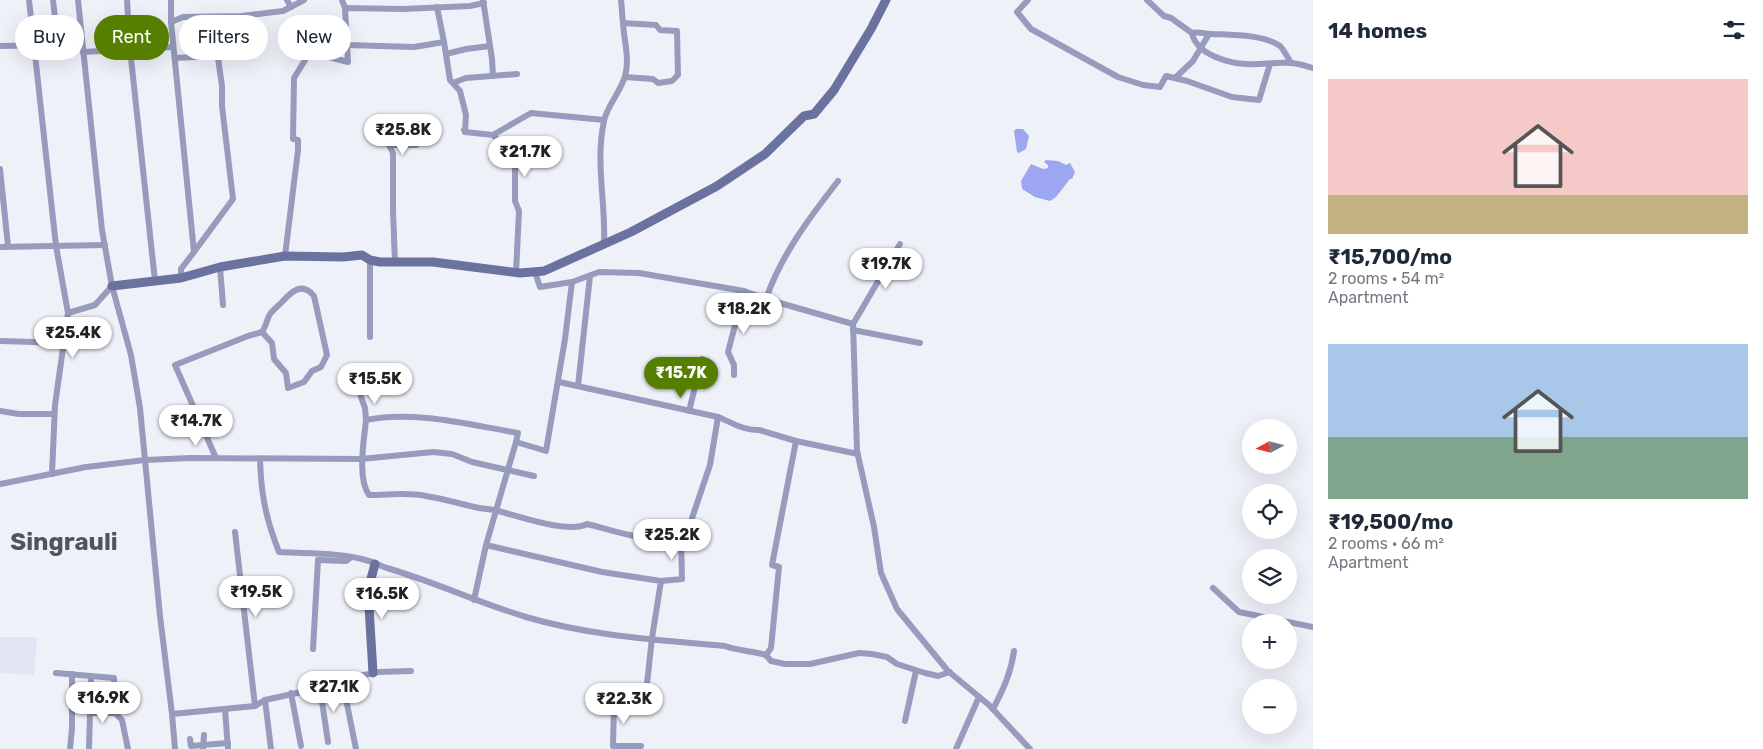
<!DOCTYPE html>
<meta charset="utf-8">
<style>
body{margin:0;font-family:Rubik,sans-serif;background:#f2f2f3;color:#1f2937;height:100vh;display:flex;flex-direction:column;font-size:19px;white-space:nowrap}
*{box-sizing:border-box;margin:0}
p{font-size:16px;color:#747a83}
.icon{flex:none;width:28px;height:28px;fill:none;stroke:currentColor;stroke-width:2;stroke-linecap:round;stroke-linejoin:round}
.map{position:relative;flex:1;overflow:hidden}
.drawer{display:flex;flex-direction:column;background:#fff;width:450px}
.drawer>*{flex:none}
.hud{position:absolute;left:15px;top:15px;width:475px;height:45px;display:flex;gap:10px}
.needle{width:32px;rotate:263deg}
.controls{position:absolute;left:1242px;top:419px;display:grid;gap:10px}
.controls a{display:grid;place-items:center;width:55px;height:55px;border-radius:50%;background:#fff;box-shadow:0 5px 20px #0002;font-size:25px}
.price{position:absolute;translate:-50% -42px;padding:0 11px;border-radius:18px;background:#fff;color:#222;font-size:16px;line-height:32px;filter:drop-shadow(0 1px 2px #0008)}
.price::after{content:'';position:absolute;left:50%;top:30px;width:15px;height:11px;margin-left:-8px;background:inherit;clip-path:polygon(0 0,100% 0,50% 100%)}
.price.on{background:#567f00;color:#fff}
ul{padding:0;list-style:none}
li{display:grid;align-content:center;gap:10px;height:265px;padding:0 15px}
li span{display:grid;place-items:center;height:155px;border-radius:0px;color:#555}
li>.icon{margin-inline-start:auto}
span .icon{width:90px;height:90px;fill:#fffc;stroke-width:1}
li b{font-size:21px}
h2{display:flex;justify-content:space-between;align-items:center;height:60px;padding:0 15px;font-size:21px}
.chip{padding:0 18px;border-radius:22px;background:#fff;box-shadow:0 5px 20px #0002;font-size:18px;line-height:45px}
.chip.on{background:#567f00;color:#fff}
main{display:flex;flex:1;min-height:0}
.map>svg:first-child{display:block}
.built{fill:#e3e5f5}
.water{fill:#9da6f0}
.lines{fill:none;stroke-linecap:round;stroke-linejoin:round}
.street{stroke:#979bbc;stroke-width:6}
.secondary{stroke:#6c72a0;stroke-width:9}
.labels{text-anchor:middle;stroke-width:4.5;stroke-linejoin:round;paint-order:stroke}
.town-label{font-size:24px;font-weight:bold;fill:#53545b;stroke:#eff1f9}
</style>
<main>
<div class="map">
<svg width="1313" height="749" viewBox="0 0 1313 749">
<rect width="100%" height="100%" fill="#eff1f9"/>
<!-- built -->
<path class="built" d="M0,637H37L34,675L0,673Z"/>
<!-- water -->
<g class="water">
<path d="M1016,129H1023L1029,136L1026,149L1019,153L1017,152L1014,131Z"/>
<path d="M1046,160L1058,161L1066,165L1070,163L1075,172L1072,179H1070L1056,197L1050,201L1035,197L1022,189L1021,181L1031,164L1043,169L1048,168V165L1044,162Z"/>
</g>
<g class="lines">
<!-- street -->
<g class="street">
<path d="M29,0L56,246L68,313L55,405L52,474"/>
<path d="M53,0L58,45"/>
<path d="M78,0L102,230L112,286L131,355L140,408L160,616L172,714L175,749"/>
<path d="M127,0L130,49L155,281"/>
<path d="M171,0V22L194,252L181,269V278"/>
<path d="M287,0L291,7"/>
<path d="M342,0L345,8"/>
<path d="M483,0L492,59L493,76"/>
<path d="M1028,0L1017,12L1031,29L1118,77L1143,85L1160,87L1166,76L1187,81L1232,97L1259,100L1270,64"/>
<path d="M1147,0L1164,16L1171,18L1192,33C1196,54 1227,63 1246,64C1261,65 1275,62 1290,63C1297,63 1306,66 1313,68"/>
<path d="M437,7L444,42"/>
<path d="M171,22L183,17L242,16L283,11L304,0"/>
<path d="M623,23L656,25L660,30L677,31L678,75L672,81L658,83L653,79L625,77"/>
<path d="M1192,33C1199,31 1204,34 1211,34C1231,35 1263,34 1280,46C1284,50 1288,58 1291,63"/>
<path d="M0,46L58,45L83,47"/>
<path d="M83,52L173,47"/>
<path d="M446,54L466,49L490,46"/>
<path d="M175,58L216,56L218,58L222,86V106L233,199L194,252"/>
<path d="M1175,78L1193,61L1209,34"/>
<path d="M453,83L466,78L517,74"/>
<path d="M464,130L465,132L493,135L500,142L515,146V201L519,211L516,273"/>
<path d="M465,132L466,115L460,91L450,80L444,42L414,47L347,45L345,8L403,9L470,6L484,3"/>
<path d="M493,135L531,113L604,120"/>
<path d="M0,169L8,246"/>
<path d="M604,244C606,203 595,162 604,121C606,108 621,91 625,76C630,59 624,41 623,23C622,15 622,8 621,0"/>
<path d="M900,244L853,324L857,451L874,527L881,573L897,609L948,671L989,705L1030,749"/>
<path d="M0,247L105,245"/>
<path d="M285,256L298,150V140L293,139L294,78L310,52L348,62L347,45"/>
<path d="M370,260V337"/>
<path d="M395,263L393,210V153L389,145H416"/>
<path d="M220,267L223,305"/>
<path d="M535,272L540,287L572,282L599,272L639,273L744,291L766,299L853,324"/>
<path d="M572,282L565,339L546,451L516,442L518,433C470,425 414,410 366,420C364,440 357,478 369,495C388,495 407,492 426,496C444,499 461,504 479,508C485,509 491,509 498,511C519,516 567,534 587,524C612,530 662,548 686,536L710,465L718,417"/>
<path d="M766,299C781,255 810,217 838,181"/>
<path d="M68,313L95,305L112,286"/>
<path d="M853,330L920,343"/>
<path d="M0,341L65,343"/>
<path d="M734,375V365L728,352L744,291"/>
<path d="M559,382L718,417C731,422 744,431 759,430L796,441"/>
<path d="M578,386L590,276"/>
<path d="M361,397L365,408L366,420"/>
<path d="M0,411L19,414H54"/>
<path d="M689,411L702,359"/>
<path d="M216,458L175,365L248,336L262,332L272,343L274,359L286,373L288,388L304,382L312,371L321,367L327,355L314,296C302,281 291,292 282,302C278,306 273,310 270,314C267,319 266,326 262,332"/>
<path d="M260,459C261,495 266,519 279,552C307,553 336,553 362,559C371,561 379,565 387,568C435,582 479,603 526,617C590,636 659,640 725,646C738,651 753,651 766,655L771,648L779,567L772,565L796,441L858,454"/>
<path d="M0,484L86,467L145,460L190,458L361,459L433,452L452,454L472,462L534,476"/>
<path d="M235,532L255,706"/>
<path d="M486,545L602,572L661,581L652,638L644,711"/>
<path d="M661,581L682,579L681,539"/>
<path d="M1213,588L1239,612L1313,627"/>
<path d="M474,600L486,545L516,442"/>
<path d="M313,649L318,560L346,561L350,558"/>
<path d="M766,655L771,661L785,664H810L859,653L872,654L887,657L897,664L925,673L938,676L950,672"/>
<path d="M56,673L114,678L115,713L122,720L128,749"/>
<path d="M346,679V699L356,749"/>
<path d="M320,688L328,742"/>
<path d="M291,693L301,746"/>
<path d="M265,700L271,749"/>
<path d="M588,701L614,704L613,746H641"/>
<path d="M225,709L228,749"/>
<path d="M993,709C1003,690 1011,673 1014,651"/>
<path d="M90,713H115"/>
<path d="M172,714L255,706L265,700L320,688L346,679L378,672L411,671"/>
<path d="M905,721L916,671"/>
<path d="M190,739L191,746L228,743"/>
<path d="M203,748L204,735"/>
<path d="M70,749L72,728V674"/>
<path d="M89,749L91,676"/>
<path d="M956,749L979,697"/>
</g>
<!-- secondary -->
<g class="secondary">
<path d="M112,286L181,278L220,267L285,256L343,257L362,255L370,260L380,262H433L520,273L544,271L631,232L717,186L765,154L804,116L814,114L834,90L871,29L886,0"/>
<path d="M373,673L368,590L375,564"/>
</g>
</g>
<g class="labels">
<!-- town labels -->
<g class="town-label">
<text x="64" y="550">Singrauli</text>
</g>
</g>
</svg>
<div class="controls">
<a><svg class="needle" viewBox="-14 -14 28 28"><path d="M0-13l5 13h-10z" fill="#e53935"/><path d="M0 13l5-13h-10z" fill="#747a83"/></svg></a>
<a><svg class="icon" aria-label="locate" viewBox="0 0 24 24"><circle cx="12" cy="12" r="6"/><path d="M12 2v4M12 18v4M2 12h4M18 12h4"/></svg></a>
<a><svg class="icon" aria-label="layers" viewBox="0 0 24 24"><path d="M12 4l9 5-9 5-9-5zM3 14l9 5 9-5"/></svg></a>
<a>+</a>
<a>−</a>
</div>
<b class="price" style="left:403px;top:156px">₹25.8K</b>
<b class="price" style="left:525px;top:178px">₹21.7K</b>
<b class="price" style="left:886px;top:290px">₹19.7K</b>
<b class="price" style="left:744px;top:335px">₹18.2K</b>
<b class="price" style="left:73px;top:359px">₹25.4K</b>
<b class="price on" style="left:681px;top:399px">₹15.7K</b>
<b class="price" style="left:375px;top:405px">₹15.5K</b>
<b class="price" style="left:196px;top:447px">₹14.7K</b>
<b class="price" style="left:672px;top:561px">₹25.2K</b>
<b class="price" style="left:256px;top:618px">₹19.5K</b>
<b class="price" style="left:382px;top:620px">₹16.5K</b>
<b class="price" style="left:334px;top:713px">₹27.1K</b>
<b class="price" style="left:103px;top:724px">₹16.9K</b>
<b class="price" style="left:624px;top:725px">₹22.3K</b>
<div class="hud">
<a class="chip">Buy</a>
<a class="chip on">Rent</a>
<a class="chip">Filters</a>
<a class="chip">New</a>
</div>
</div>
<section class="drawer">
<h2>14 homes<svg class="icon" aria-label="filters" viewBox="0 0 24 24"><path d="M4 7h16M4 17h16"/><circle cx="9" cy="7" r="2"/><circle cx="15" cy="17" r="2"/></svg></h2>
<ul>
<li><span style="background:linear-gradient(#f6c9c9 75%,#c2b280 0)"><svg class="icon" aria-label="home" viewBox="0 0 24 24"><path d="M3 11l9-7 9 7M6 9v11h12V9"/></svg></span><div><b>₹15,700/mo</b><p>2 rooms · 54 m²</p><p>Apartment</p></div></li>
<li><span style="background:linear-gradient(#a9c7e8 60%,#7fa58c 0)"><svg class="icon" aria-label="home" viewBox="0 0 24 24"><path d="M3 11l9-7 9 7M6 9v11h12V9"/></svg></span><div><b>₹19,500/mo</b><p>2 rooms · 66 m²</p><p>Apartment</p></div></li>
</ul>
</section>
</main>
